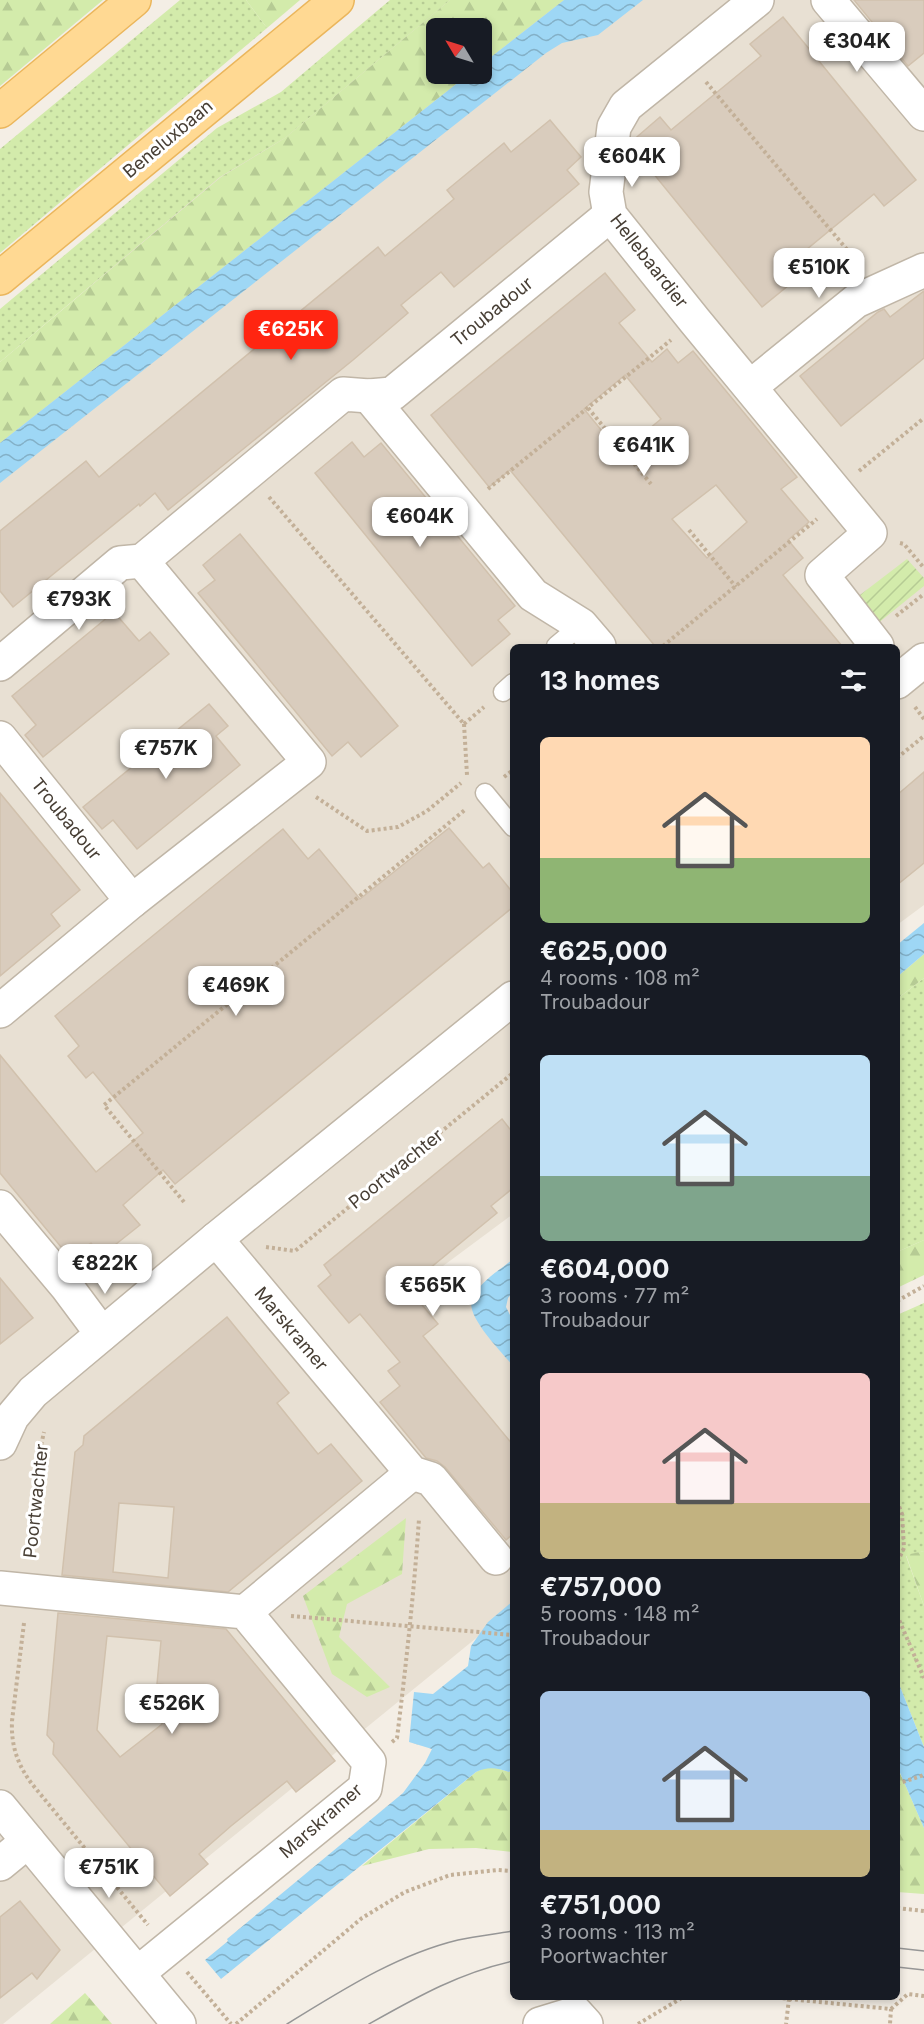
<!DOCTYPE html>
<meta charset="utf-8">
<style>
body{margin:0;font-family:Inter,sans-serif;background:#20242c;color:#f1f3f6;height:100vh;display:flex;flex-direction:column;font-size:22px;white-space:nowrap}
*{box-sizing:border-box;margin:0}
p{font-size:20px;color:#9ea1a6}
.icon{flex:none;width:33px;height:33px;fill:none;stroke:currentColor;stroke-width:2;stroke-linecap:round;stroke-linejoin:round}
.map{position:relative;flex:1;overflow:hidden}
.sheet{position:absolute;left:510px;top:644px;width:390px;height:1356px;display:flex;flex-direction:column;background:#171b24;border-radius:9px;box-shadow:0 3px 9px #0003}
.sheet>*{flex:none}
.needle{width:39px;rotate:308deg}
.tools{position:absolute;left:426px;top:18px;display:grid;gap:12px}
.tools a{display:grid;place-items:center;width:66px;height:66px;border-radius:9px;background:#171b24;box-shadow:0 3px 9px #0003;font-size:30px}
.price{position:absolute;translate:-50% -51px;padding:0 14px;border-radius:12px;background:#fff;color:#222;font-size:20px;line-height:39px;filter:drop-shadow(0 2px 3px #0008)}
.price::after{content:'';position:absolute;left:50%;top:36px;width:18px;height:14px;margin-left:-9px;background:inherit;clip-path:polygon(0 0,100% 0,50% 100%)}
.price.selected{background:#ff2511;color:#fff}
ul{padding:0;list-style:none}
li{display:grid;align-content:center;gap:12px;height:318px;padding:0 30px}
li span{display:grid;place-items:center;height:186px;border-radius:9px;color:#555}
li>.icon{margin-inline-start:auto}
span .icon{width:108px;height:108px;fill:#fffc;stroke-width:1}
li b{font-size:26px}
h2{display:flex;justify-content:space-between;align-items:center;height:72px;padding:0 30px;font-size:26px}
.map>svg:first-child{display:block}
.residential{fill:#e8e0d3;fill-rule:evenodd}
.grass{fill:url(#grass-dots)}
.forest{fill:url(#forest-firs)}
.garden{fill:url(#garden-furrows)}
.water{fill:url(#water-waves)}
.building{fill:#d9ccbd;stroke:#d1c1ad;stroke-width:1.5;fill-rule:evenodd}
.lines{fill:none;stroke-linecap:round;stroke-linejoin:round}
.lane-casing{stroke:#c0b6a7;stroke-width:21}
.street-casing{stroke:#c0b6a7;stroke-width:36}
.primary-casing{stroke:#ebb65c;stroke-width:36}
.path{stroke:#c3b098;stroke-width:4;stroke-dasharray:3 3;stroke-linecap:butt}
.lane{stroke:#fff;stroke-width:18}
.street{stroke:#fff;stroke-width:33}
.primary{stroke:#ffd993;stroke-width:33}
.tram{stroke:#969696;stroke-width:1.5}
.labels{text-anchor:middle;stroke-width:6;stroke-linejoin:round;paint-order:stroke}
.street-label{font-size:18px;fill:#473e34;stroke:#fff}
</style>
<div class="map">
<svg width="924" height="2024" viewBox="0 0 924 2024">
<defs>
<pattern id="grass-dots" width="8" height="8" patternUnits="userSpaceOnUse" patternTransform="scale(1.5)"><rect width="8" height="8" fill="#d3ebab"/><path d="M2 2h.1M6 6h.1" fill="none" stroke="#b6cb94" stroke-width="1.8" stroke-linecap="round"/></pattern>
<pattern id="forest-firs" width="22" height="20" patternUnits="userSpaceOnUse" patternTransform="scale(1.5)"><rect width="22" height="20" fill="#d3ebab"/><path d="M5 1l3.5 6h-7zM16 11l3.5 6h-7z" fill="#b6cb94"/></pattern>
<pattern id="garden-furrows" width="10" height="10" patternUnits="userSpaceOnUse" patternTransform="scale(1.5)"><rect width="10" height="10" fill="#d3ebab"/><path d="M-1 1l2-2M0 10L10 0M9 11l2-2" fill="none" stroke="#b6cb94"/></pattern>
<pattern id="water-waves" width="16" height="10" patternUnits="userSpaceOnUse" patternTransform="scale(1.5)"><rect width="16" height="10" fill="#9ed7f5"/><path d="M0 5q4-4 8 0t8 0" fill="none" stroke="#83b0c7"/></pattern>
</defs>
<rect width="100%" height="100%" fill="#f4eee5"/>
<!-- residential -->
<path class="residential" d="M418,0H924V905L897,925V646H513V1214L443,1266L513,1354V1608L3,2024H0V365ZM436,28H482V74H436Z"/>
<!-- grass -->
<g class="grass">
<path d="M180,0H246L267,28L0,253V149Z"/>
<path d="M390,0H450L285,138L220,177L0,362V309L217,128L281,92Z"/>
<path d="M924,978V1240L897,1252V999Z"/>
<path d="M924,1303V1551L906,1556L924,1606V1747L897,1679V1315Z"/>
</g>
<!-- forest -->
<g class="forest">
<path d="M0,0H103L0,86Z"/>
<path d="M246,0H300L267,28Z"/>
<path d="M450,0H564L482,64V28H436V74H469L0,443V362L221,177L285,138Z"/>
<path d="M924,954V978L897,999V977Z"/>
<path d="M924,1240V1275L897,1288V1252Z"/>
<path d="M406,1518L402,1574L347,1604L339,1637L390,1687L367,1697L332,1674L303,1596Z"/>
<path d="M924,1551V1606L906,1555Z"/>
<path d="M897,1766L924,1828V1894L897,1892Z"/>
<path d="M484,1768H496L509,1772L513,1768V1852L476,1848L429,1849L362,1866L476,1772Z"/>
<path d="M85,1993L112,2024H50Z"/>
</g>
<!-- garden -->
<path class="garden" d="M907,559L924,578V586L877,624L856,598Z"/>
<!-- water -->
<g class="water">
<path d="M564,0H643L598,35L562,43L546,53L0,483V443L469,74H482V64Z"/>
<path d="M924,923V954L897,977V945Z"/>
<path d="M513,1259V1292L508,1298L506,1307L513,1321V1366C502,1352 465,1316 472,1299C479,1282 500,1270 513,1259Z"/>
<path d="M513,1601V1768L509,1772C497,1768 488,1766 476,1772L221,1979L205,1960L228,1941L227,1939L403,1793L425,1763L432,1749L409,1742L414,1692L433,1694L468,1666L471,1646L488,1622Z"/>
<path d="M897,1679L924,1747V1828L897,1766Z"/>
</g>
<!-- building -->
<g class="building">
<path d="M854,0H924V53L908,66Z"/>
<path d="M783,17L916,180L884,206L874,194L784,268L794,281L762,307L631,146V142L660,117L671,130L761,56L750,44Z"/>
<path d="M550,120L581,157L567,170L579,184L454,287L441,272L401,305L408,313L353,360L168,510L155,493L140,506L139,504L13,607L0,591V531L86,461L99,477L378,247L385,256L454,199L447,190L504,143L511,152Z"/>
<path d="M605,273L635,310L619,323L652,362L667,349L678,363L693,351L797,477L781,489L809,522L788,540L803,558L783,575L842,646H655L510,470L489,487L431,415ZM625,375L661,419L620,453L584,409ZM716,485L747,522L707,558L672,519Z"/>
<path d="M924,291V358L841,426L800,376L878,312L884,309L890,317Z"/>
<path d="M352,442L364,457L381,443L515,606L498,620L510,634L472,666L315,473Z"/>
<path d="M240,534L398,726L361,757L348,742L332,756L198,593L215,580L203,565Z"/>
<path d="M114,612L139,641L150,632L169,654L43,757L25,735L36,725L12,696Z"/>
<path d="M209,704L228,726L216,736L240,765L137,849L113,820L102,829L83,807Z"/>
<path d="M924,772V863L897,885V795Z"/>
<path d="M0,793L80,890L51,914L60,926L0,976Z"/>
<path d="M449,828L483,868L489,863L513,893V907L175,1184L163,1170L123,1205L140,1225L101,1256L91,1243L71,1259L0,1173V1055L96,1172L143,1133L93,1072L86,1078L68,1056L79,1046L55,1016L283,829L308,859L319,849L360,899Z"/>
<path d="M502,1119L513,1133V1188L491,1206L497,1213L407,1287L438,1324L423,1336L513,1445V1534L506,1540L445,1467L437,1461L426,1458L380,1402L400,1386L388,1371L400,1362L360,1314L349,1323L318,1286L331,1275L324,1265Z"/>
<path d="M0,1278L33,1318L0,1344Z"/>
<path d="M227,1317L289,1393L277,1403L318,1454L331,1444L362,1481L228,1592L62,1575L75,1452L83,1445L84,1436ZM119,1503L174,1507L168,1578L113,1572Z"/>
<path d="M58,1613L226,1629L335,1761L296,1792L287,1781L231,1826L199,1854L208,1864L170,1896L53,1754L54,1743L47,1735ZM107,1636L161,1641L157,1684L190,1687L161,1725L120,1757L97,1730Z"/>
<path d="M20,1901L60,1950L37,1979L32,1973L0,1998V1917Z"/>
</g>
<g class="lines">
<!-- lane casing -->
<g class="lane-casing">
<g id="lane">
<path d="M556,646L581,625"/>
<path d="M503,692L513,683"/>
<path d="M485,793L513,827"/>
</g>
</g>
<!-- street casing -->
<g class="street-casing">
<g id="street">
<path d="M757,0L626,106L614,127L606,192L610,215L695,321L870,533L822,575L877,646"/>
<path d="M828,0L924,114"/>
<path d="M750,387L856,301L924,270"/>
<path d="M369,396L533,595L581,625L599,646"/>
<path d="M0,664L120,563L142,561L343,394L369,396L392,394L610,215"/>
<path d="M897,682L924,660"/>
<path d="M0,738L132,901"/>
<path d="M0,1011L132,901L309,762L142,561"/>
<path d="M0,1207L67,1287L102,1334"/>
<path d="M216,1239L412,1473L431,1479L496,1558"/>
<path d="M0,1443L12,1417L33,1392L216,1239L513,998"/>
<path d="M0,1588L245,1612L369,1762L365,1788L138,1973"/>
<path d="M245,1612L412,1473"/>
<path d="M0,1807L179,2024"/>
<path d="M0,1864L28,1841"/>
<path d="M540,2024L576,2013L586,2024"/>
</g>
</g>
<!-- primary casing -->
<g class="primary-casing">
<g id="primary">
<path d="M0,111L134,0"/>
<path d="M0,278L337,0"/>
</g>
</g>
<!-- path -->
<g class="path">
<path d="M706,82L860,265"/>
<path d="M588,408L651,484"/>
<path d="M859,471L924,418"/>
<path d="M488,489L671,340"/>
<path d="M269,497L464,724"/>
<path d="M689,530L736,587"/>
<path d="M900,543L904,544L924,568"/>
<path d="M896,616L924,594"/>
<path d="M663,646L817,519"/>
<path d="M915,707L924,719"/>
<path d="M464,724L467,775"/>
<path d="M464,724L484,707"/>
<path d="M897,758L924,736"/>
<path d="M504,777L513,770"/>
<path d="M316,797L367,831L398,827L427,811L461,783"/>
<path d="M184,1202L104,1105L466,809"/>
<path d="M266,1247L295,1251L513,1073"/>
<path d="M897,1301L924,1286"/>
<path d="M897,1501L902,1514L904,1548L897,1563"/>
<path d="M30,1558L38,1459L44,1432"/>
<path d="M897,1615L924,1678"/>
<path d="M291,1616L513,1635"/>
<path d="M24,1623L12,1721C11,1745 17,1764 32,1784L148,1925"/>
<path d="M392,1742L397,1738C406,1665 414,1592 419,1519"/>
<path d="M897,1784L924,1775"/>
<path d="M897,1908L924,1911"/>
<path d="M187,1972L231,2024"/>
<path d="M765,1996L789,1999L786,2024"/>
<path d="M789,1999L891,2009L890,2024"/>
<path d="M891,2009L908,1994L924,1996"/>
<path d="M236,2024L362,1918L405,1892L450,1875L498,1870L513,1871"/>
<path d="M638,2024L685,1996"/>
</g>
<!-- lane -->
<use href="#lane" class="lane"/>
<!-- street -->
<use href="#street" class="street"/>
<!-- primary -->
<use href="#primary" class="primary"/>
<!-- tram -->
<g class="tram">
<path d="M897,1948L924,1951"/>
<path d="M897,1967L924,1970"/>
<path d="M287,2024C341,1991 396,1955 458,1940C476,1936 495,1934 513,1931"/>
<path d="M369,2024C417,1997 459,1973 513,1961"/>
</g>
</g>
<g class="labels">
<!-- street labels -->
<g class="street-label">
<text transform="translate(168 139) rotate(-40)" y="6">Beneluxbaan</text>
<text transform="translate(649 261) rotate(52)" y="6">Hellebaardier</text>
<text transform="translate(492 312) rotate(-39)" y="6">Troubadour</text>
<text transform="translate(66 819) rotate(51)" y="6">Troubadour</text>
<text transform="translate(396 1169) rotate(-39)" y="6">Poortwachter</text>
<text transform="translate(291 1329) rotate(50)" y="6">Marskramer</text>
<text transform="translate(36 1501) rotate(-84)" y="6">Poortwachter</text>
<text transform="translate(321 1821) rotate(-41)" y="6">Marskramer</text>
</g>
</g>
</svg>
<div class="tools">
<a><svg class="needle" viewBox="-14 -14 28 28"><path d="M0-13l5 13h-10z" fill="#e53935"/><path d="M0 13l5-13h-10z" fill="#9ea1a6"/></svg></a>
</div>
<b class="price" style="left:857px;top:73px">€304K</b>
<b class="price" style="left:632px;top:188px">€604K</b>
<b class="price" style="left:819px;top:299px">€510K</b>
<b class="price selected" style="left:291px;top:361px">€625K</b>
<b class="price" style="left:644px;top:477px">€641K</b>
<b class="price" style="left:420px;top:548px">€604K</b>
<b class="price" style="left:79px;top:631px">€793K</b>
<b class="price" style="left:166px;top:780px">€757K</b>
<b class="price" style="left:236px;top:1017px">€469K</b>
<b class="price" style="left:105px;top:1295px">€822K</b>
<b class="price" style="left:433px;top:1317px">€565K</b>
<b class="price" style="left:172px;top:1735px">€526K</b>
<b class="price" style="left:109px;top:1899px">€751K</b>
<section class="sheet">
<h2>13 homes<svg class="icon" aria-label="filters" viewBox="0 0 24 24"><path d="M4 7h16M4 17h16"/><circle cx="9" cy="7" r="2"/><circle cx="15" cy="17" r="2"/></svg></h2>
<ul>
<li><span style="background:linear-gradient(#ffd9b3 65%,#8fb573 0)"><svg class="icon" aria-label="home" viewBox="0 0 24 24"><path d="M3 11l9-7 9 7M6 9v11h12V9"/></svg></span><div><b>€625,000</b><p>4 rooms · 108 m²</p><p>Troubadour</p></div></li>
<li><span style="background:linear-gradient(#bfe0f5 65%,#7fa58c 0)"><svg class="icon" aria-label="home" viewBox="0 0 24 24"><path d="M3 11l9-7 9 7M6 9v11h12V9"/></svg></span><div><b>€604,000</b><p>3 rooms · 77 m²</p><p>Troubadour</p></div></li>
<li><span style="background:linear-gradient(#f6c9c9 70%,#c2b280 0)"><svg class="icon" aria-label="home" viewBox="0 0 24 24"><path d="M3 11l9-7 9 7M6 9v11h12V9"/></svg></span><div><b>€757,000</b><p>5 rooms · 148 m²</p><p>Troubadour</p></div></li>
<li><span style="background:linear-gradient(#a9c7e8 75%,#c2b280 0)"><svg class="icon" aria-label="home" viewBox="0 0 24 24"><path d="M3 11l9-7 9 7M6 9v11h12V9"/></svg></span><div><b>€751,000</b><p>3 rooms · 113 m²</p><p>Poortwachter</p></div></li>
</ul>
</section>
</div>
